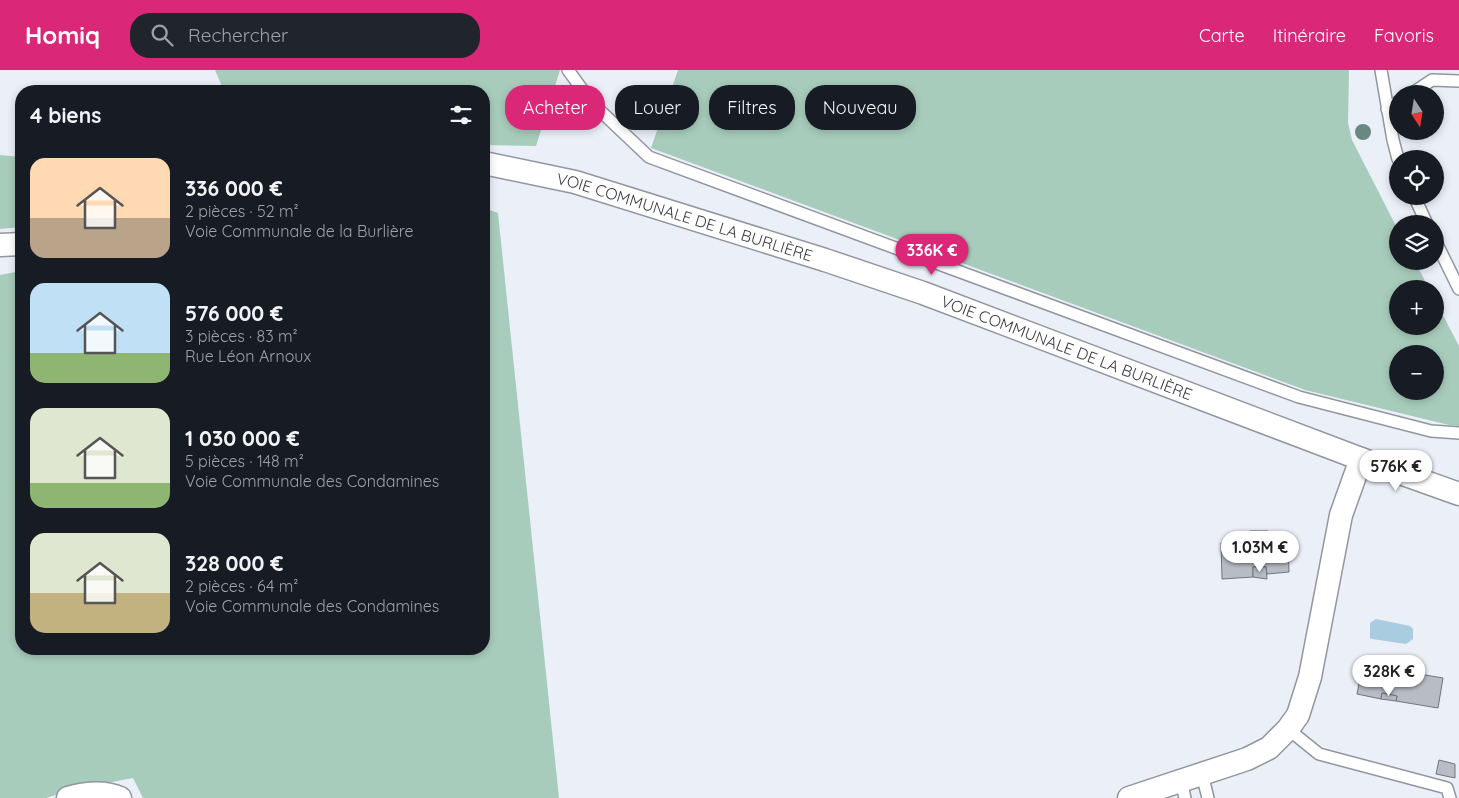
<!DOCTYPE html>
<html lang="fr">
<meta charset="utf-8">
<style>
body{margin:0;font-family:Quicksand,sans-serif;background:#20242c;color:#f1f3f6;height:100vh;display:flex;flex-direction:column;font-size:19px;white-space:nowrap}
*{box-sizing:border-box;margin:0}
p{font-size:16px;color:#9ea1a6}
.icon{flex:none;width:28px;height:28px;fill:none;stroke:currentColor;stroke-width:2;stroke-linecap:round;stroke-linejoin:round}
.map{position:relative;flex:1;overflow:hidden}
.side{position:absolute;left:15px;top:15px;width:475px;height:570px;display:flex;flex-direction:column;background:#171b24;border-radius:20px;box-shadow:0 2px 8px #0003}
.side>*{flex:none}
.banner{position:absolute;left:505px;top:15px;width:475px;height:45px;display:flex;gap:10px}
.needle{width:32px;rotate:168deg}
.controls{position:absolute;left:1389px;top:15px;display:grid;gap:10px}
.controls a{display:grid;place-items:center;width:55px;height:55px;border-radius:50%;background:#171b24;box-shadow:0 2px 8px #0003;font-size:25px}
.price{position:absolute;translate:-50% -42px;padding:0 11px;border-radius:18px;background:#fff;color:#222;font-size:16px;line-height:32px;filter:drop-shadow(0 1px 2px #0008)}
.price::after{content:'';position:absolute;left:50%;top:30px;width:15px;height:11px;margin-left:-8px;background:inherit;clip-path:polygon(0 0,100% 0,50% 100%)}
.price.on{background:#db2777;color:#fff}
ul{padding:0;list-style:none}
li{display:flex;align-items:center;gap:15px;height:125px;padding:0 15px}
li span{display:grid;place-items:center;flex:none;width:140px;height:100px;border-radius:15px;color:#555}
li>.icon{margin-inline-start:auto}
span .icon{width:60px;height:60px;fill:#fffc;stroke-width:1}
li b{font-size:21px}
h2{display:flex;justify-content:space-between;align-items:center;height:60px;padding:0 15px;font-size:21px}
.tag{padding:0 18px;border-radius:20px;background:#171b24;box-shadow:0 2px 8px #0003;font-size:18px;line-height:45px}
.tag.on{background:#db2777;color:#fff}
header{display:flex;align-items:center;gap:30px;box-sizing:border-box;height:70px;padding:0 25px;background:#db2777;color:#fff}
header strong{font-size:24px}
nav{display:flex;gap:28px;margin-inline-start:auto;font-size:18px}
.search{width:350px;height:45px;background:#20242c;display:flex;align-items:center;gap:12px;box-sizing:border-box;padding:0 18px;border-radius:20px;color:#9ea1a6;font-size:19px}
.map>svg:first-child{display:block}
.green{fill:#a8ccbb;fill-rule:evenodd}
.water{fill:#a9cce1}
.building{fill:#b7bcc5;stroke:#70757d}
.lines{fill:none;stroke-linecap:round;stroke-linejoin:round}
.service-casing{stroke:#91969f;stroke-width:14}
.minor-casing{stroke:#91969f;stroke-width:25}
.service{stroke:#fff;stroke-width:11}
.minor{stroke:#fff;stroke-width:22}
.tree{fill:#698883}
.labels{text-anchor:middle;stroke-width:5;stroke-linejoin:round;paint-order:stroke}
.street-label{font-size:16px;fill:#3a3d40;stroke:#eaeff8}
</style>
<header>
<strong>Homiq</strong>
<div class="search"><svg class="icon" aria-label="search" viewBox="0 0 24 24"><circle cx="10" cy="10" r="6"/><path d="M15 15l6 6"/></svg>Rechercher</div>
<nav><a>Carte</a><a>Itinéraire</a><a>Favoris</a></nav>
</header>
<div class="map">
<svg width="1459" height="728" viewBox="0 0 1459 728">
<rect width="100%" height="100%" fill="#eaeff8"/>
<!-- green -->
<g class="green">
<path d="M215,0H560L536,76L484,75V21H224Z"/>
<path d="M678,0H1349L1348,53L1352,70L1397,158L1398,191H1415L1429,219H1398V256H1435V230L1459,276V356L1449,355L1305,320L651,78ZM1398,284H1435V321H1398Z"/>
<path d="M0,85L21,87V157L0,159Z"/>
<path d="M484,138L498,143L559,728H143L133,708L75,719L46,728H0V205L21,201V579H484Z"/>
</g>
<!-- water -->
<path class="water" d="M1376,549L1410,556L1413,559V569L1406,574L1372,569L1370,568V553Z"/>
<!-- building -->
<g class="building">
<path d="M1250,461L1253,476L1236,479V472Z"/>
<path d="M1250,461H1268L1269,471H1288L1289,502L1267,504L1266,497H1253V507L1222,509L1221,473L1236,472V479L1253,476Z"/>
<path d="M1253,497H1266L1267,509L1253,507Z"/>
<path d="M1387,589L1421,594L1419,604L1443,608L1438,638L1396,631L1397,626L1382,623L1381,629L1357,624L1361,603L1384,607Z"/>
<path d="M1362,591L1386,595L1384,607L1361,603Z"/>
<path d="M1382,623L1397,626L1396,631L1381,629Z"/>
<path d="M1439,690L1455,694V708L1436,704Z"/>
</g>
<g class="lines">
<!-- service casing -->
<g class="service-casing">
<g id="service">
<path d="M568,0L592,33L649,87L1299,327L1431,361L1459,363"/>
<path d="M1381,0L1393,70L1398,89"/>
<path d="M1411,24L1432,10L1459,11"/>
<path d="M1387,39L1398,32"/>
<path d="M1414,126L1427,154"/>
<path d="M1435,170L1459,219"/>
<path d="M1288,659L1319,684L1447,718L1450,728"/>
<path d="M1202,704L1208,728"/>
<path d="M1181,711L1185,728"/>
</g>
</g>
<!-- minor casing -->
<g class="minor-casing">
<g id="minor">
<path id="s1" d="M484,93L575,112L825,190L923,223L1361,389L1459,424"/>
<path d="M0,175L21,174"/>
<path d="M68,728C84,723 105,721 120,728"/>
<path d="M1129,728L1247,689L1269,678L1288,659L1298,645L1310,607L1341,445L1361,389"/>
</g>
</g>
<!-- service -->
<use href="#service" class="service"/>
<!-- minor -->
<use href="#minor" class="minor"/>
</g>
<!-- trees -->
<circle class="tree" cx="1363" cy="62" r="8"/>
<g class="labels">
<!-- street labels -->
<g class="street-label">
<text dy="6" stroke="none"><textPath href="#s1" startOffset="208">VOIE COMMUNALE DE LA BURLIÈRE</textPath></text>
<text dy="6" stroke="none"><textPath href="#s1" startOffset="612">VOIE COMMUNALE DE LA BURLIÈRE</textPath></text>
</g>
</g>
</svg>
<div class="controls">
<a><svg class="needle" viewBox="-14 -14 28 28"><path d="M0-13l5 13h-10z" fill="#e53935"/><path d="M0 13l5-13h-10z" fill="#9ea1a6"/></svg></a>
<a><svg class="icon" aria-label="locate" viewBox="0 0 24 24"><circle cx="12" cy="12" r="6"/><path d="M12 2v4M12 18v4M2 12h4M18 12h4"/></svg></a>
<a><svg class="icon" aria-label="layers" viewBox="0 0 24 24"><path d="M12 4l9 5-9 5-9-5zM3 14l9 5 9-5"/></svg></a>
<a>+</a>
<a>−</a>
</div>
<b class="price on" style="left:932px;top:206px">336K €</b>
<b class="price" style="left:1396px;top:422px">576K €</b>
<b class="price" style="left:1260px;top:503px">1.03M €</b>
<b class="price" style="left:1389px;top:627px">328K €</b>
<div class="banner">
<a class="tag on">Acheter</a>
<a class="tag">Louer</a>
<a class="tag">Filtres</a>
<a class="tag">Nouveau</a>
</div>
<section class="side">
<h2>4 biens<svg class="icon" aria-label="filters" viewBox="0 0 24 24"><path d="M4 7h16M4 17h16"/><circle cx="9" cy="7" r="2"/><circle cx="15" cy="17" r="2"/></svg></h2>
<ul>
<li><span style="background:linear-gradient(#ffd9b3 60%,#b9a48a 0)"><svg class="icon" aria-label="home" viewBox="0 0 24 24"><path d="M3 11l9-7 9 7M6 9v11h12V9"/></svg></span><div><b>336 000 €</b><p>2 pièces · 52 m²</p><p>Voie Communale de la Burlière</p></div></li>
<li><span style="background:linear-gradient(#bfe0f5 70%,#8fb573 0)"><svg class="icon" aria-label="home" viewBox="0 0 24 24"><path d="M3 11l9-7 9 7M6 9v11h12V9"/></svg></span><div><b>576 000 €</b><p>3 pièces · 83 m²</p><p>Rue Léon Arnoux</p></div></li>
<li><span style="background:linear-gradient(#dfe7d0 75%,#8fb573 0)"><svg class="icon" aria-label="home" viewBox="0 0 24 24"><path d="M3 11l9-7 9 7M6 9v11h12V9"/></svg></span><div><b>1 030 000 €</b><p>5 pièces · 148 m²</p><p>Voie Communale des Condamines</p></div></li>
<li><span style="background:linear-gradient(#dfe7d0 60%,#c2b280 0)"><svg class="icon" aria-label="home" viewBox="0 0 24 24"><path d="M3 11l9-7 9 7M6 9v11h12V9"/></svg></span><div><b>328 000 €</b><p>2 pièces · 64 m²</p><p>Voie Communale des Condamines</p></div></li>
</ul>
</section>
</div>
